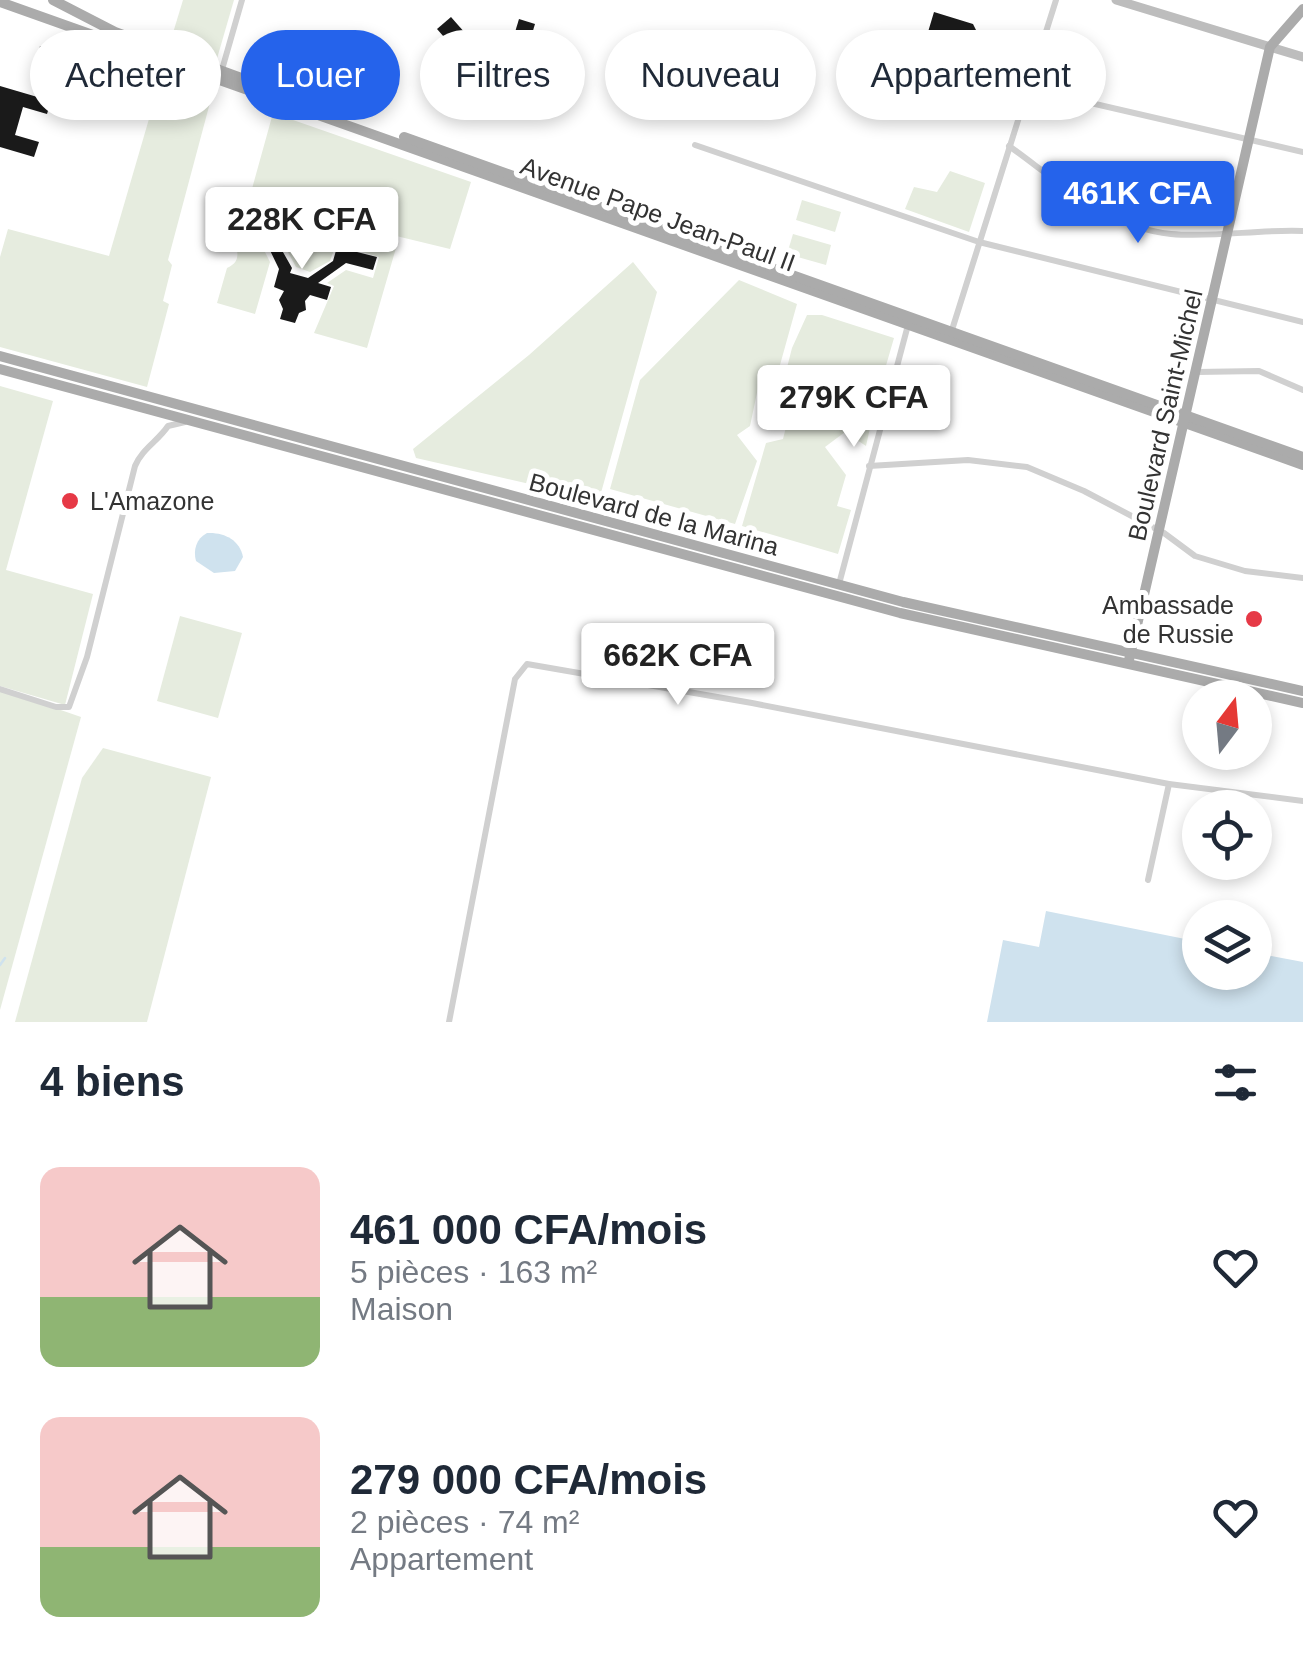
<!DOCTYPE html>
<html lang="fr">
<meta charset="utf-8">
<style>
body{margin:0;font-family:Helvetica,sans-serif;background:#f6f6f7;color:#1f2937;height:100vh;display:flex;flex-direction:column;font-size:38px;white-space:nowrap}
*{box-sizing:border-box;margin:0}
p{font-size:32px;color:#747a83}
.icon{flex:none;width:55px;height:55px;fill:none;stroke:currentColor;stroke-width:2;stroke-linecap:round;stroke-linejoin:round}
.map{position:relative;height:1022px;overflow:hidden}
.details{display:flex;flex-direction:column;background:#fff;flex:1}
.details>*{flex:none}
.top-card{position:absolute;left:30px;top:30px;width:1245px;height:90px;display:flex;gap:20px}
.needle{width:65px;rotate:16deg}
.buttons{position:absolute;left:1182px;top:680px;display:grid;gap:20px}
.buttons a{display:grid;place-items:center;width:90px;height:90px;border-radius:50%;background:#fff;box-shadow:0 5px 15px #0003;font-size:50px}
.price{position:absolute;translate:-50% -85px;padding:0 22px;border-radius:10px;background:#fff;color:#222;font-size:32px;line-height:65px;filter:drop-shadow(0 2px 5px #0008)}
.price::after{content:'';position:absolute;left:50%;top:60px;width:30px;height:22px;margin-left:-15px;background:inherit;clip-path:polygon(0 0,100% 0,50% 100%)}
.price.on{background:#2563eb;color:#fff}
ul{padding:0;list-style:none}
li{display:flex;align-items:center;gap:30px;height:250px;padding:0 40px}
li span{display:grid;place-items:center;flex:none;width:280px;height:200px;border-radius:20px;color:#555}
li>.icon{margin-inline-start:auto}
span .icon{width:120px;height:120px;fill:#fffc;stroke-width:1}
li b{font-size:42px}
h2{display:flex;justify-content:space-between;align-items:center;height:120px;padding:0 40px;font-size:42px}
.chip{padding:0 35px;border-radius:45px;background:#fff;box-shadow:0 5px 15px #0003;font-size:35px;line-height:90px}
.chip.on{background:#2563eb;color:#fff}
.map>svg:first-child{display:block}
.green{fill:#e6ecdf}
.water{fill:#cfe2ee}
.lines{fill:none;stroke-linecap:round;stroke-linejoin:round}
.stream{stroke:#cfe2ee;stroke-width:2.5}
.building{fill:#1a1a1a}
.street{stroke:#d0d0d0;stroke-width:6}
.secondary{stroke:#bdbdbd;stroke-width:9}
.primary{stroke:#ababab;stroke-width:10}
.poi-dot{fill:#e63946;stroke:#fff;stroke-width:4}
.labels{text-anchor:middle;stroke-width:10;stroke-linejoin:round;paint-order:stroke}
.street-label{font-size:25px;fill:#333;stroke:#fff}
.poi-label{font-size:25px;fill:#333;stroke:#fff;text-anchor:start}
</style>
<div class="map">
<svg width="1303" height="1022" viewBox="0 0 1303 1022">
<rect width="100%" height="100%" fill="#fff"/>
<!-- green -->
<g class="green">
<path d="M183,0H234L216,62L169,46Z"/>
<path d="M165,64L215,84L168,260L172,265L163,301L169,304L147,387L0,347V257L8,229L109,256Z"/>
<path d="M273,113L471,182L450,249L326,219L314,206L303,210L250,196Z"/>
<path d="M950,171L985,183L969,232L905,209L914,187L937,192Z"/>
<path d="M802,200L841,212L835,232L796,220Z"/>
<path d="M249,206L298,221L306,230L315,232L325,227L396,248L367,348L314,333L334,286L327,283L346,270L373,278L379,257L336,244L330,261L310,272L296,267L283,243L287,230L245,218Z"/>
<path d="M793,234L831,245L826,265L787,254Z"/>
<path d="M238,240L261,244L270,262L255,314L217,303L227,268C244,260 234,250 238,240Z"/>
<path d="M633,262L657,292L599,500L416,458L413,449L529,355Z"/>
<path d="M739,280L797,304L773,390L758,388L750,426L737,435L757,461L735,524L610,489L640,380Z"/>
<path d="M807,315H822L894,338L876,400L864,397L857,419L870,428L866,446L845,432L825,447L846,475L837,506L851,510L838,554L742,526L766,443L783,439L794,395L781,391L792,348Z"/>
<path d="M0,386L53,401L6,570L93,594L65,705L0,686Z"/>
<path d="M180,616L242,633L218,718L157,701Z"/>
<path d="M0,689L81,717L0,1010Z"/>
<path d="M103,748L211,777L147,1022H15L82,778Z"/>
</g>
<!-- water -->
<g class="water">
<path d="M207,533C224,532 240,540 243,557L235,571L214,573L196,561C193,550 196,539 207,533Z"/>
<path d="M1046,911L1200,942V972H1255V953L1303,962V1022H987L1003,940L1039,947Z"/>
</g>
<g class="lines">
<!-- stream -->
<path class="stream" d="M0,965L5,958"/>
</g>
<!-- building -->
<g class="building">
<path d="M934,12L973,24L977,32L1016,44L1012,55L981,46L982,41L970,38L968,44L928,32Z"/>
<path d="M451,17L487,58L473,70L437,29Z"/>
<path d="M519,19L535,24L524,60L509,52Z"/>
<path d="M40,46L108,65L95,93L78,88L76,93L49,85L50,79L34,75Z"/>
<path d="M0,86L51,101L47,114L23,107L15,135L39,142L34,157L0,147Z"/>
<path d="M243,220L282,232L279,245L292,268L290,273L308,278L333,261L337,247L377,257L373,270L346,263L318,283L331,287L327,300L310,295L305,301L306,310L299,313L295,323L280,319L283,309L279,300L284,291L274,287L279,269L265,240L240,232Z"/>
</g>
<g class="lines">
<!-- street -->
<g class="street">
<path d="M221,73L242,0"/>
<path d="M1026,88L1303,152"/>
<path d="M695,145L979,242L1303,322"/>
<path d="M1009,146C1058,181 1108,228 1171,234C1214,238 1259,229 1303,231"/>
<path d="M951,333L1056,0"/>
<path d="M1197,372L1259,371L1303,390"/>
<path d="M869,466L968,460L1027,467L1084,491L1164,533L1195,556L1245,571L1303,578"/>
<path d="M839,584L908,325"/>
<path d="M0,689L56,707H69L87,657L135,466C142,449 158,441 168,426L185,422"/>
<path d="M1148,880L1169,784"/>
<path d="M449,1022L515,679L527,664L752,703L1169,784L1303,801"/>
</g>
<!-- secondary -->
<path class="secondary" d="M1116,0L1303,57"/>
<!-- primary -->
<g class="primary">
<path d="M53,0L115,32L285,94"/>
<path d="M0,2L1303,465"/>
<path d="M404,137L1303,457"/>
<path d="M0,356L903,602L1303,691"/>
<path d="M0,369L900,613L1303,703"/>
<path d="M1129,660L1270,47L1303,9"/>
</g>
</g>
<!-- markers -->
<g class="poi-dot">
<circle cx="70" cy="501" r="10"/>
<circle cx="1254" cy="619" r="10"/>
</g>
<g class="labels">
<!-- street labels -->
<g class="street-label">
<text transform="translate(658 214) rotate(20)" y="9">Avenue Pape Jean-Paul II</text>
<text transform="translate(1165 415) rotate(-77)" y="9">Boulevard Saint-Michel</text>
<text transform="translate(654 514) rotate(15)" y="9">Boulevard de la Marina</text>
</g>
<!-- poi labels -->
<g class="poi-label">
<text x="90" y="510">L'Amazone</text>
<text x="1234" y="614" text-anchor="end">Ambassade<tspan x="1234" dy="29">de Russie</tspan></text>
</g>
</g>
</svg>
<div class="buttons">
<a><svg class="needle" viewBox="-14 -14 28 28"><path d="M0-13l5 13h-10z" fill="#e53935"/><path d="M0 13l5-13h-10z" fill="#747a83"/></svg></a>
<a><svg class="icon" aria-label="locate" viewBox="0 0 24 24"><circle cx="12" cy="12" r="6"/><path d="M12 2v4M12 18v4M2 12h4M18 12h4"/></svg></a>
<a><svg class="icon" aria-label="layers" viewBox="0 0 24 24"><path d="M12 4l9 5-9 5-9-5zM3 14l9 5 9-5"/></svg></a>
</div>
<b class="price on" style="left:1138px;top:246px">461K CFA</b>
<b class="price" style="left:302px;top:272px">228K CFA</b>
<b class="price" style="left:854px;top:450px">279K CFA</b>
<b class="price" style="left:678px;top:708px">662K CFA</b>
<div class="top-card">
<a class="chip">Acheter</a>
<a class="chip on">Louer</a>
<a class="chip">Filtres</a>
<a class="chip">Nouveau</a>
<a class="chip">Appartement</a>
</div>
</div>
<section class="details">
<h2>4 biens<svg class="icon" aria-label="filters" viewBox="0 0 24 24"><path d="M4 7h16M4 17h16"/><circle cx="9" cy="7" r="2"/><circle cx="15" cy="17" r="2"/></svg></h2>
<ul>
<li><span style="background:linear-gradient(#f6c9c9 65%,#8fb573 0)"><svg class="icon" aria-label="home" viewBox="0 0 24 24"><path d="M3 11l9-7 9 7M6 9v11h12V9"/></svg></span><div><b>461 000 CFA/mois</b><p>5 pièces · 163 m²</p><p>Maison</p></div><svg class="icon" aria-label="heart" viewBox="0 0 24 24"><path d="M12 20l-8-8c-3-5 5-10 8-4 3-6 11-1 8 4z"/></svg></li>
<li><span style="background:linear-gradient(#f6c9c9 65%,#8fb573 0)"><svg class="icon" aria-label="home" viewBox="0 0 24 24"><path d="M3 11l9-7 9 7M6 9v11h12V9"/></svg></span><div><b>279 000 CFA/mois</b><p>2 pièces · 74 m²</p><p>Appartement</p></div><svg class="icon" aria-label="heart" viewBox="0 0 24 24"><path d="M12 20l-8-8c-3-5 5-10 8-4 3-6 11-1 8 4z"/></svg></li>
</ul>
</section>
